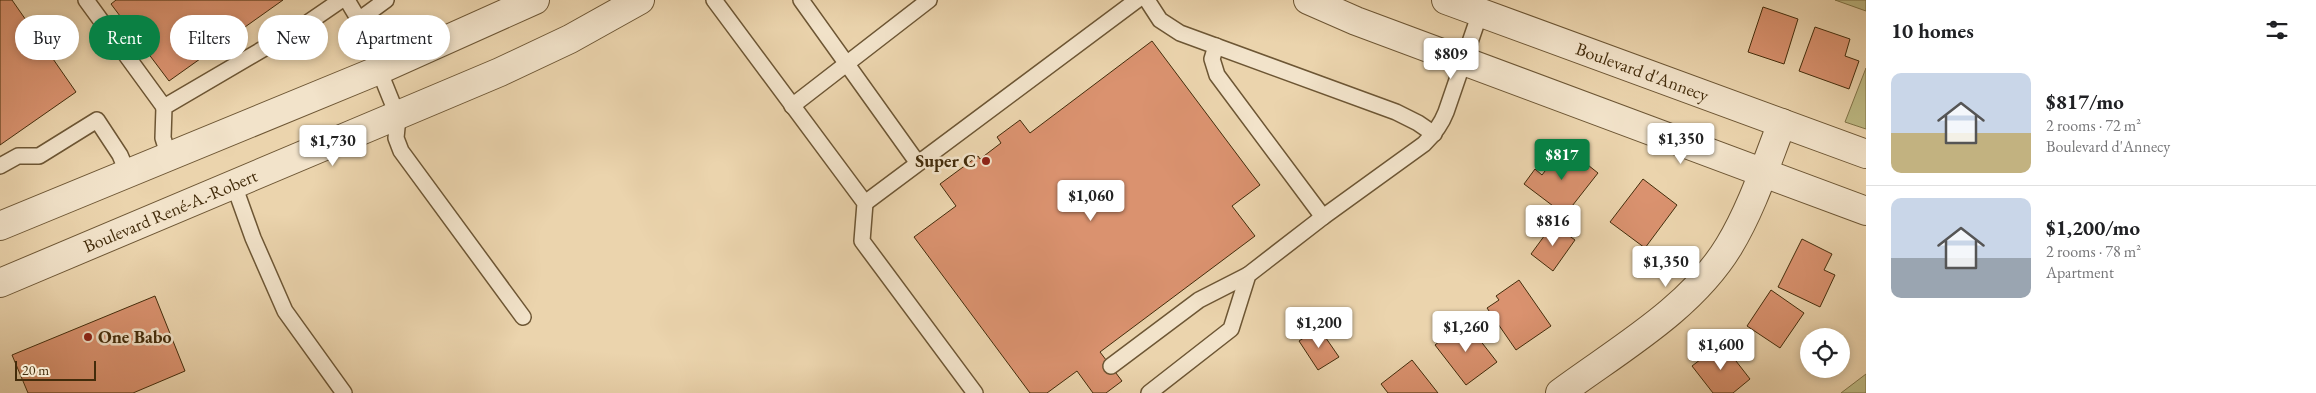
<!DOCTYPE html>
<meta charset="utf-8">
<style>
body{margin:0;font-family:"EB Garamond",serif;background:#f2f2f2;color:#202124;height:100vh;display:flex;flex-direction:column;font-size:19px;white-space:nowrap}
*{box-sizing:border-box;margin:0}
p{font-size:16px;color:#757577}
.icon{flex:none;width:28px;height:28px;fill:none;stroke:currentColor;stroke-width:2;stroke-linecap:round;stroke-linejoin:round}
.map{position:relative;flex:1;overflow:hidden}
.drawer{display:flex;flex-direction:column;background:#fff;width:450px}
.drawer>*{flex:none}
.guide{position:absolute;left:15px;top:15px;width:475px;height:45px;display:flex;gap:10px}
.tools{position:absolute;left:1800px;top:328px;display:grid;gap:10px}
.tools a{display:grid;place-items:center;width:50px;height:50px;border-radius:50%;background:#fff;box-shadow:0 2px 8px #0003;font-size:25px}
.scale{position:absolute;left:15px;bottom:12px;width:81px;box-sizing:border-box;padding-left:5px;border:2px solid #432c0b;border-top:0;font-size:14px;line-height:18px;white-space:nowrap;color:#432c0b;-webkit-text-stroke:4px #f2e3ca;paint-order:stroke}
.price{position:absolute;translate:-50% -42px;padding:0 11px;border-radius:5px;background:#fff;color:#222;font-size:16px;line-height:32px;filter:drop-shadow(0 1px 2px #0008)}
.price::after{content:'';position:absolute;left:50%;top:30px;width:15px;height:11px;margin-left:-8px;background:inherit;clip-path:polygon(0 0,100% 0,50% 100%)}
.price.on{background:#0b8043;color:#fff}
ul{padding:0;list-style:none}
li{display:flex;align-items:center;gap:15px;height:125px;padding:0 25px}
li+li{border-top:1px solid #e0e0e0}
li span{display:grid;place-items:center;flex:none;width:140px;height:100px;border-radius:10px;color:#555}
li>.icon{margin-inline-start:auto}
span .icon{width:60px;height:60px;fill:#fffc;stroke-width:1}
li b{font-size:21px}
h2{display:flex;justify-content:space-between;align-items:center;height:60px;padding:0 25px;font-size:21px}
.chip{padding:0 18px;border-radius:22px;background:#fff;box-shadow:0 2px 8px #0003;font-size:18px;line-height:45px}
.chip.on{background:#0b8043;color:#fff}
main{display:flex;flex:1;min-height:0}
.map>svg:first-child{display:block}
.green{fill:#bebb85;stroke:#807448}
.building{fill:#da926f;stroke:#432c0b}
.lines{fill:none;stroke-linecap:round;stroke-linejoin:round}
.service-casing{stroke:#6d5634;stroke-width:18}
.minor-casing{stroke:#6d5634;stroke-width:30}
.tertiary-casing{stroke:#6d5634;stroke-width:30}
.service{stroke:#f2e3ca;stroke-width:15}
.minor{stroke:#f2e3ca;stroke-width:28}
.tertiary{stroke:#f2e3ca;stroke-width:28}
.poi-dot{fill:#8f2418;stroke:#f2e3ca;stroke-width:2}
.labels{text-anchor:middle;stroke-width:5;stroke-linejoin:round;paint-order:stroke}
.street-label{font-size:18px;fill:#432c0b;stroke:#f2e3ca}
.poi-label{font-size:18px;font-weight:bold;fill:#432c0b;stroke:#f2e3ca;text-anchor:end}
</style>
<main>
<div class="map">
<svg width="1866" height="393" viewBox="0 0 1866 393">
<rect width="100%" height="100%" fill="#ebd4ad"/>
<filter id="stains"><feTurbulence type="fractalNoise" baseFrequency=".004" numOctaves="4"/><feColorMatrix values="0 0 0 0 .2 0 0 0 0 .09 0 0 0 0 .02 0 0 0 .5 -.17"/></filter>
<radialGradient id="worn" r=".72"><stop offset=".6" stop-color="#630" stop-opacity="0"/><stop offset="1" stop-color="#630" stop-opacity=".3"/></radialGradient>
<!-- green -->
<g class="green">
<path d="M1835,0H1866V11Z"/>
<path d="M1866,68V129L1845,122Z"/>
<path d="M1866,374V393H1841Z"/>
</g>
<!-- building -->
<g class="building">
<path d="M0,0H12L76,92L0,145Z"/>
<path d="M116,0H283L169,81L111,4Z"/>
<path d="M1763,7L1798,19L1784,64L1748,52Z"/>
<path d="M1815,27L1850,39L1845,56L1859,61L1849,89L1799,71Z"/>
<path d="M1152,41L1260,185L1232,206L1255,236L1100,352L1122,381L1106,393H1093L1077,371L1047,393H1030L914,237L956,206L940,184L978,156L980,159L1001,143L997,137L1020,120L1030,133Z"/>
<path d="M1564,146L1598,173L1565,215L1524,184L1535,169L1542,175Z"/>
<path d="M1643,179L1677,205L1645,248L1610,222Z"/>
<path d="M1553,224L1575,240L1553,271L1531,254Z"/>
<path d="M1802,239L1832,254L1824,270L1835,275L1820,307L1778,287Z"/>
<path d="M1519,280L1551,326L1516,350L1487,308L1499,300L1496,296Z"/>
<path d="M1771,290L1804,313L1780,348L1747,326Z"/>
<path d="M155,296L185,371L133,393H28L12,355Z"/>
<path d="M1465,321L1497,362L1466,385L1435,345Z"/>
<path d="M1319,328L1339,357L1318,370L1299,341Z"/>
<path d="M1722,343L1750,379L1733,393H1713L1692,366Z"/>
<path d="M1412,360L1438,393H1388L1381,384Z"/>
</g>
<g class="lines">
<!-- service casing -->
<g class="service-casing">
<g id="service">
<path d="M86,0L164,107"/>
<path d="M347,0L372,42L379,70L398,117L396,138L401,151L523,317"/>
<path d="M714,0L865,203L862,241L975,393"/>
<path d="M801,0L917,162"/>
<path d="M1147,0L1160,20L1180,33L1396,112L1418,123L1434,134"/>
<path d="M360,19L386,0"/>
<path d="M1216,46L1212,59L1217,75L1323,217L1424,144C1434,134 1441,125 1446,112L1480,13"/>
<path d="M792,106L929,0"/>
<path d="M169,157L163,138L164,107L309,22L341,0"/>
<path d="M0,166L18,156H39L97,120L120,155L128,174"/>
<path d="M234,185L253,238L285,311L344,393"/>
<path d="M865,203L1137,0"/>
<path d="M1111,366L1199,300L1248,275"/>
<path d="M1149,393L1231,329L1248,275L1323,217"/>
</g>
</g>
<!-- minor casing -->
<g class="minor-casing">
<g id="minor">
<path d="M1308,0L1356,21L1866,211"/>
<path id="s1" d="M1446,0L1866,154"/>
<path d="M1560,393C1618,350 1691,309 1729,246C1752,208 1766,164 1782,123"/>
</g>
</g>
<!-- tertiary casing -->
<g class="tertiary-casing">
<g id="tertiary">
<path d="M0,226L379,70L535,0"/>
<path id="s2" d="M0,283L500,72L570,39L640,0"/>
</g>
</g>
<!-- service -->
<use href="#service" class="service"/>
<!-- minor -->
<use href="#minor" class="minor"/>
<!-- tertiary -->
<use href="#tertiary" class="tertiary"/>
</g>
<!-- markers -->
<g class="poi-dot">
<circle cx="986" cy="161" r="5"/>
<circle cx="88" cy="337" r="5"/>
</g>
<g class="labels">
<!-- street labels -->
<g class="street-label">
<text dy="6" stroke="none"><textPath href="#s1" startOffset="209">Boulevard d'Annecy</textPath></text>
<text dy="6" stroke="none"><textPath href="#s2" startOffset="185">Boulevard René-A.-Robert</textPath></text>
</g>
<!-- poi labels -->
<g class="poi-label">
<text x="976" y="167">Super C</text>
<text x="98" y="343" text-anchor="start">One Babo</text>
</g>
</g>
<rect width="100%" height="100%" filter="url(#stains)"/>
<rect width="100%" height="100%" fill="url(#worn)"/>
</svg>
<div class="tools">
<a><svg class="icon" aria-label="locate" viewBox="0 0 24 24"><circle cx="12" cy="12" r="6"/><path d="M12 2v4M12 18v4M2 12h4M18 12h4"/></svg></a>
</div>
<div class="scale">20 m</div>
<b class="price" style="left:1451px;top:80px">$809</b>
<b class="price" style="left:1681px;top:165px">$1,350</b>
<b class="price" style="left:333px;top:167px">$1,730</b>
<b class="price on" style="left:1562px;top:181px">$817</b>
<b class="price" style="left:1091px;top:222px">$1,060</b>
<b class="price" style="left:1553px;top:247px">$816</b>
<b class="price" style="left:1666px;top:288px">$1,350</b>
<b class="price" style="left:1319px;top:349px">$1,200</b>
<b class="price" style="left:1466px;top:353px">$1,260</b>
<b class="price" style="left:1721px;top:371px">$1,600</b>
<div class="guide">
<a class="chip">Buy</a>
<a class="chip on">Rent</a>
<a class="chip">Filters</a>
<a class="chip">New</a>
<a class="chip">Apartment</a>
</div>
</div>
<section class="drawer">
<h2>10 homes<svg class="icon" aria-label="filters" viewBox="0 0 24 24"><path d="M4 7h16M4 17h16"/><circle cx="9" cy="7" r="2"/><circle cx="15" cy="17" r="2"/></svg></h2>
<ul>
<li><span style="background:linear-gradient(#c9d6e8 60%,#c2b280 0)"><svg class="icon" aria-label="home" viewBox="0 0 24 24"><path d="M3 11l9-7 9 7M6 9v11h12V9"/></svg></span><div><b>$817/mo</b><p>2 rooms · 72 m²</p><p>Boulevard d'Annecy</p></div></li>
<li><span style="background:linear-gradient(#c9d6e8 60%,#9aa5b1 0)"><svg class="icon" aria-label="home" viewBox="0 0 24 24"><path d="M3 11l9-7 9 7M6 9v11h12V9"/></svg></span><div><b>$1,200/mo</b><p>2 rooms · 78 m²</p><p>Apartment</p></div></li>
</ul>
</section>
</main>
